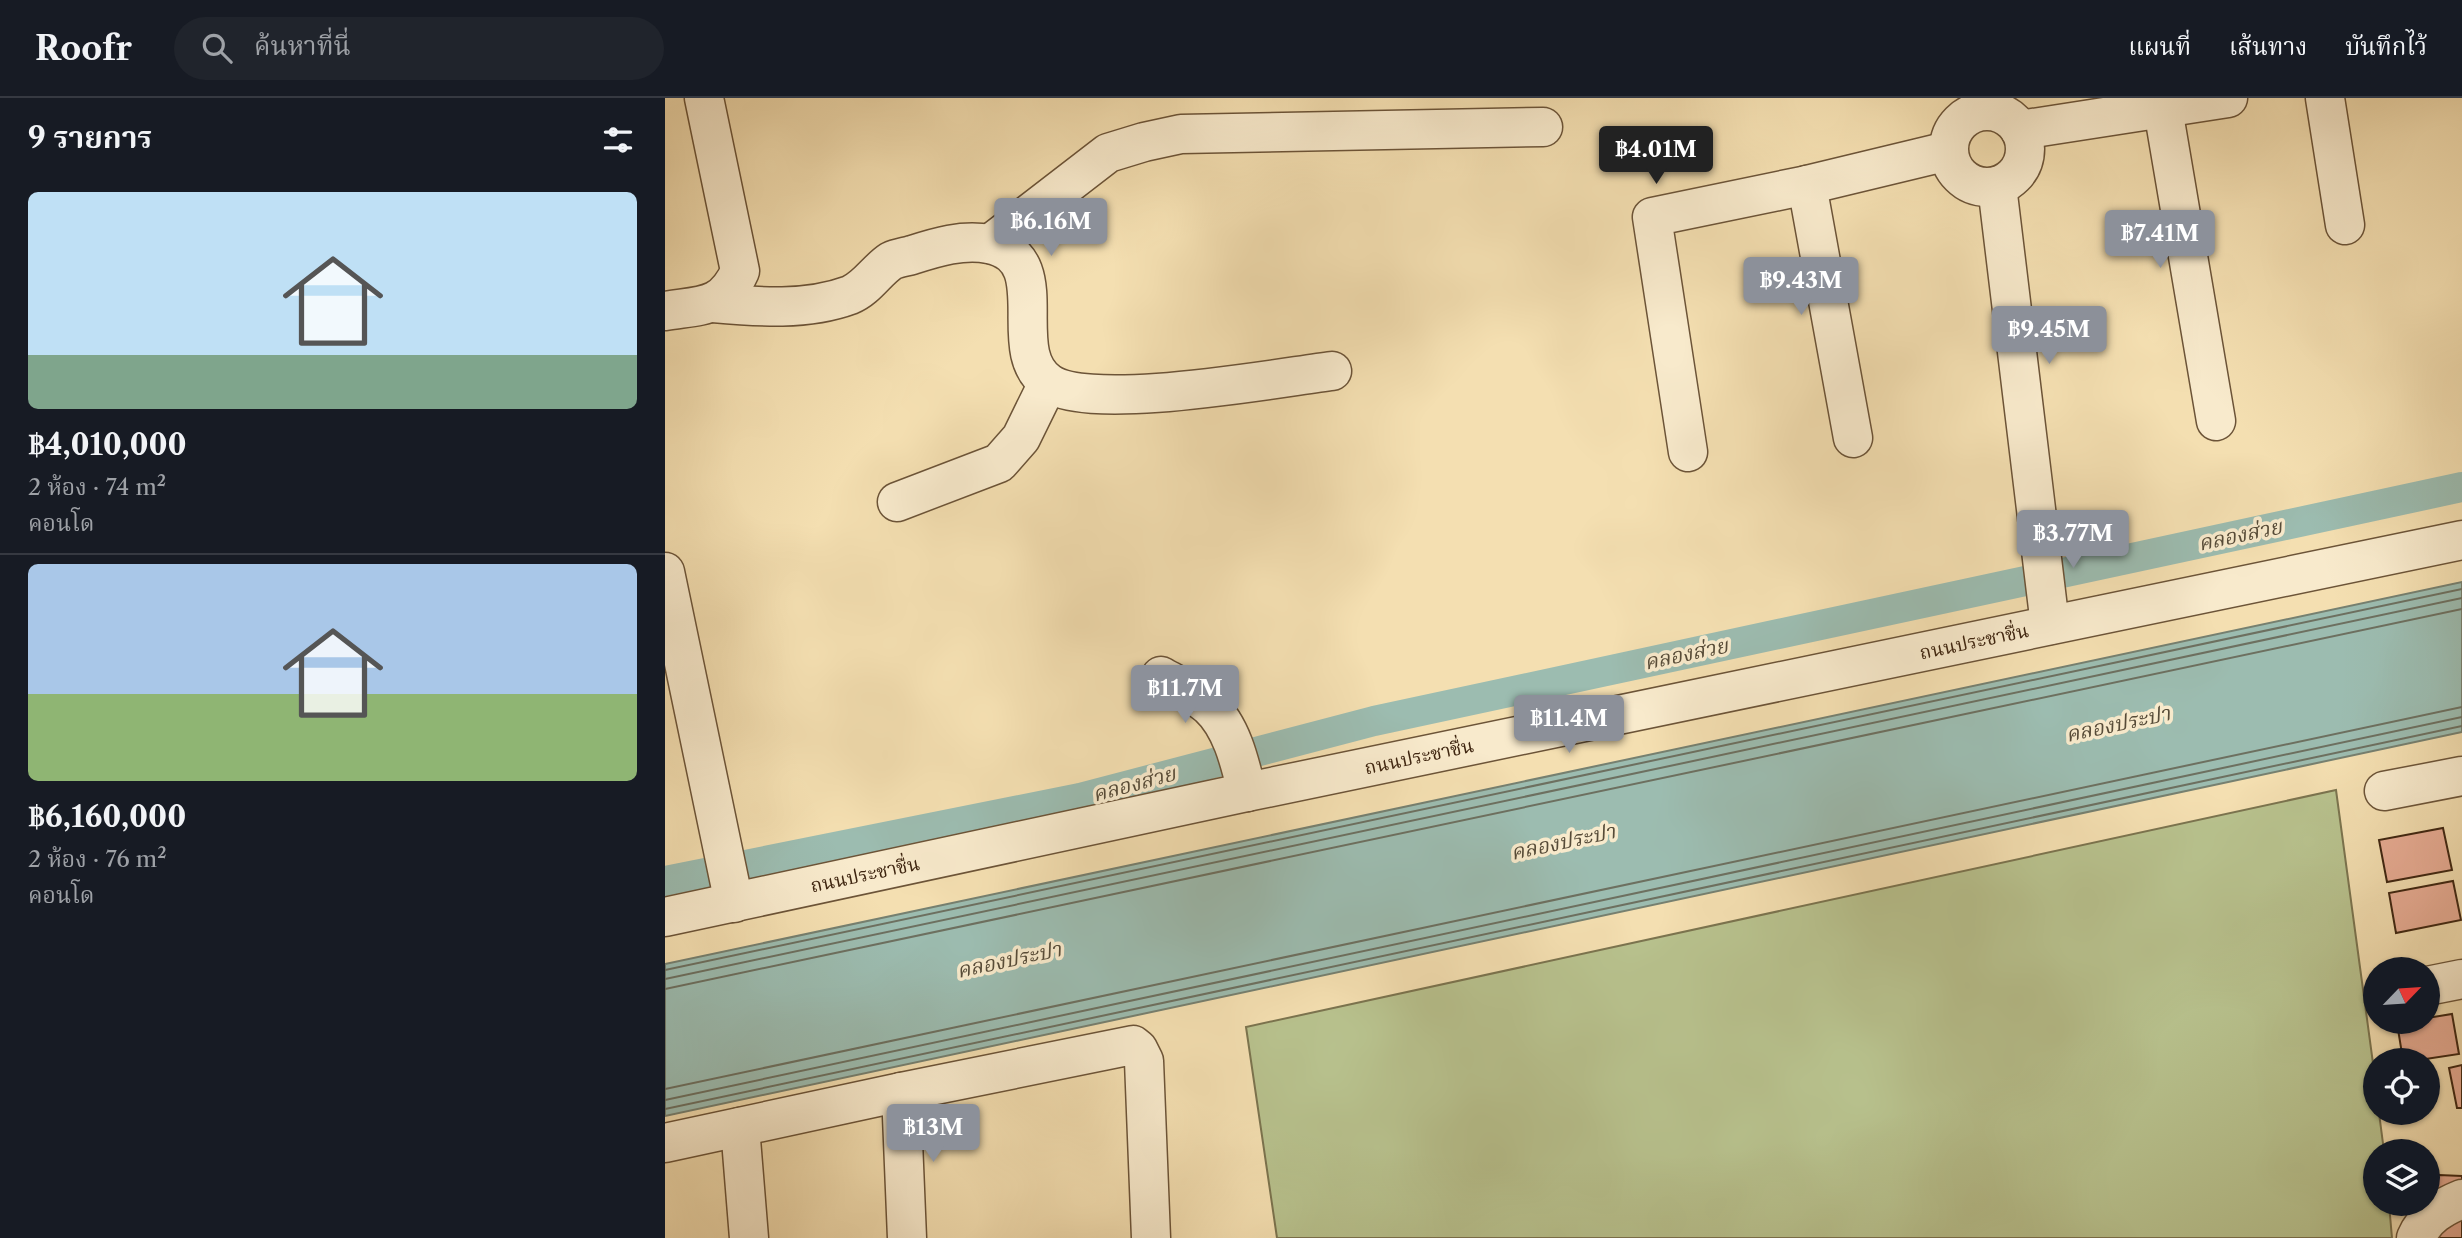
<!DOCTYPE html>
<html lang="th">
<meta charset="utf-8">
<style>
body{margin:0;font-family:"Libre Caslon Text","Noto Serif Thai",serif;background:#20242c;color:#f1f3f6;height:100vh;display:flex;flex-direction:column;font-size:26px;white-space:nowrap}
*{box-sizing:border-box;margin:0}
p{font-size:23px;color:#9ea1a6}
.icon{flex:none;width:38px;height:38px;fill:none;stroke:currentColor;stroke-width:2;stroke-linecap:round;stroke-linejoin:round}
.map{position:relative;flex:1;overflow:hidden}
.panel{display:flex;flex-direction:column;background:#171b24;width:665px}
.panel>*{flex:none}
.needle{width:46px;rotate:65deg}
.buttons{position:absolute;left:1698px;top:859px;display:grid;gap:14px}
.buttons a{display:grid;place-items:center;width:77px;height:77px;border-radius:50%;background:#171b24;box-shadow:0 2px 5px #0004;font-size:35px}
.price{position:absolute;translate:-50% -60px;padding:0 16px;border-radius:7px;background:#8c9099;color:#fff;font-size:23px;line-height:46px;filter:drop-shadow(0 2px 4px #0008)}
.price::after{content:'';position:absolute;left:50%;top:42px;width:21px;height:16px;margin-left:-10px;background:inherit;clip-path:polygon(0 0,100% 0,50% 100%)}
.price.selected{background:#222;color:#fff}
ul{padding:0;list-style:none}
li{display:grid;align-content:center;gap:14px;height:371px;padding:0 28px}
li+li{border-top:2px solid #363941}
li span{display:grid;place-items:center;height:217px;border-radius:10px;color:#555}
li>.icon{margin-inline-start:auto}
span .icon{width:126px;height:126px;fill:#fffc;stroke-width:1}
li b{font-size:30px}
h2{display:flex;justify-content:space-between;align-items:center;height:84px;padding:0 28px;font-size:30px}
header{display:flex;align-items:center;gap:42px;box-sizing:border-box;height:98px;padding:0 35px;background:#171b24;border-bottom:2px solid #363941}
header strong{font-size:33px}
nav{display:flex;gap:38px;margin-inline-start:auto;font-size:24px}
.search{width:490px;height:63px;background:#20242c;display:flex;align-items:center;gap:18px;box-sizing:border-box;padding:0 24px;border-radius:38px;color:#9ea1a6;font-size:26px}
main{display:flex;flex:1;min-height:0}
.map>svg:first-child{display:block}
.green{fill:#b8c28e;stroke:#7b744f;stroke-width:2}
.water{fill:#9cbcb0;stroke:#768070;stroke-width:2}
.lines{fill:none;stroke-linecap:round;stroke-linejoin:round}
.shore{stroke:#6d7060;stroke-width:2}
.canal{stroke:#9cbcb0;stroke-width:30}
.building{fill:#e8ac94;stroke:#3e2510;stroke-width:2}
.minor-casing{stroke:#6c5438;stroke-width:41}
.minor{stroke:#f8eacc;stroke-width:38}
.labels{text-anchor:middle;stroke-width:7;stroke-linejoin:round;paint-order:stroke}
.street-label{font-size:19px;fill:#3e2510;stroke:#f8eacc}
.water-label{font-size:21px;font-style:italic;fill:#564b38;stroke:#f8eacc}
</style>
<header>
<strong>Roofr</strong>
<div class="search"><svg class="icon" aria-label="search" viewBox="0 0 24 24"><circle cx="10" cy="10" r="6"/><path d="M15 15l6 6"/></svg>ค้นหาที่นี่</div>
<nav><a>แผนที่</a><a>เส้นทาง</a><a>บันทึกไว้</a></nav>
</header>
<main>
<section class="panel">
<h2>9 รายการ<svg class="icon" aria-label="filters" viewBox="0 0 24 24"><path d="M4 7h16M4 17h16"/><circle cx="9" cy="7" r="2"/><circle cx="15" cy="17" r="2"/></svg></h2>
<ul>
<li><span style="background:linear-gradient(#bfe0f5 75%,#7fa58c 0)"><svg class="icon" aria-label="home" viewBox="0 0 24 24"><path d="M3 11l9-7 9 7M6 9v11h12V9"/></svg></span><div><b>฿4,010,000</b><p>2 ห้อง · 74 m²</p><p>คอนโด</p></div></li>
<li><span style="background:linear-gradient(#a9c7e8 60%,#8fb573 0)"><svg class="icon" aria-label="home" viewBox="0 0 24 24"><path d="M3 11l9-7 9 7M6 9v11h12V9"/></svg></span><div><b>฿6,160,000</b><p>2 ห้อง · 76 m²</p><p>คอนโด</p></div></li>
</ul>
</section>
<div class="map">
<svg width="1797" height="1140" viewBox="0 0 1797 1140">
<rect width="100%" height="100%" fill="#f4dfb1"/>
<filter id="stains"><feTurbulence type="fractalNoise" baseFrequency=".00286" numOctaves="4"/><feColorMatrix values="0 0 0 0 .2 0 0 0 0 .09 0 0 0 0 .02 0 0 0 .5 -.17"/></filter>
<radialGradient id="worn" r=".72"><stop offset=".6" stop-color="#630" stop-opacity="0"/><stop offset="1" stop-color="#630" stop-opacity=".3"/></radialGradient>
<!-- green -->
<path class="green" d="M1671,692L1710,980V1015H1714L1719,1053L1710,1054V1106H1724L1727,1140H612L581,929Z"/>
<!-- water -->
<path class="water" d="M1797,484V634L0,1018V866Z"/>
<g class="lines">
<!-- shore -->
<g class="shore">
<path d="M0,872L1797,491"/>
<path d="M0,881L1797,500"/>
<path d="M0,891L1797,511"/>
<path d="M0,991L1797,609"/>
<path d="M0,1002L1797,619"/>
<path d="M0,1011L1797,628"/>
</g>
<!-- canal -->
<path class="canal" d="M0,783L415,700L709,623L1797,389"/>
</g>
<!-- building -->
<g class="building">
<path d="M1778,730L1787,772L1722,784L1714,742Z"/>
<path d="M1788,783L1796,822L1731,835L1724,795Z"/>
<path d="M1787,916L1794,956L1754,962H1738L1732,925L1762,924V920Z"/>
<path d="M1797,967V1010H1792L1784,970Z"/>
<path d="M1774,1077L1797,1078V1140H1773L1768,1082Z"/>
</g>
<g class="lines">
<!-- minor casing -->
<g class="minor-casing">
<g id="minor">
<path d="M1660,0L1680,127"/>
<path d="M1498,11L1551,323"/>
<circle cx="1322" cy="51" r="38"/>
<path d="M1355,32L1563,0"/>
<path d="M1142,87L1188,340"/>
<path d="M1332,88L1385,527"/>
<path d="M325,146L443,55L479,44L516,36L878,29"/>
<path d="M48,205C93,209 142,213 185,197C202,190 212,172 226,163C232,160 240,159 247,157C272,149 298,141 324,146C395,161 336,253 384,285C426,314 611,280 667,273"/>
<path d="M0,213C36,207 58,211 75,173L39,0"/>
<path d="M1023,354L987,119L1142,87L1283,53"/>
<path d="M232,404L334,365L356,340L383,285"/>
<path d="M0,474L69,805"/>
<path d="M496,578C512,587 530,596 544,608C567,629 575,665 582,694"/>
<path d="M1719,693L1797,678"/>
<path d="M0,819L582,694L1797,442"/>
<path d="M1762,888L1797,881"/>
<path d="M236,994L242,1140"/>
<path d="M75,1029L84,1140"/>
<path d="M0,1045L236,994L468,947L473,951L479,963L486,1140"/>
<path d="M1751,1140C1760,1119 1777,1109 1797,1101"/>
</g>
</g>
<!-- minor -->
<use href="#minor" class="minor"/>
</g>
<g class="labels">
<!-- street labels -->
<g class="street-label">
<text transform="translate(1309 543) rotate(-12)" y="7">ถนนประชาชื่น</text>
<text transform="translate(754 658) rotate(-12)" y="7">ถนนประชาชื่น</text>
<text transform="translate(200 776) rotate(-12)" y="7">ถนนประชาชื่น</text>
</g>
<!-- water labels -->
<g class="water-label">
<text transform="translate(1575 437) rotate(-12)" y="7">คลองส่วย</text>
<text transform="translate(1021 556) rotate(-12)" y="7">คลองส่วย</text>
<text transform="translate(1453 626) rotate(-12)" y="7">คลองประปา</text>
<text transform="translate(469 686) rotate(-15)" y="7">คลองส่วย</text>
<text transform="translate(898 744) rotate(-12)" y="7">คลองประปา</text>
<text transform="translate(344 862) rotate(-12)" y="7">คลองประปา</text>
</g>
</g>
<rect width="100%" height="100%" filter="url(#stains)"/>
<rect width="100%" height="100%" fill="url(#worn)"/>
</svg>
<div class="buttons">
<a><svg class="needle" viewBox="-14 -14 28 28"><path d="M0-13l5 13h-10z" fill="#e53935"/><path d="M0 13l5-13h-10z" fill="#9ea1a6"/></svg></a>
<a><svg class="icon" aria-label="locate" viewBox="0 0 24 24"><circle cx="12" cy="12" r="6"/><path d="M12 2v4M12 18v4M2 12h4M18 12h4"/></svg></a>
<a><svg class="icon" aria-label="layers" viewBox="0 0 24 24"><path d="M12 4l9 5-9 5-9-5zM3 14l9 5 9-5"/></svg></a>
</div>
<b class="price selected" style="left:991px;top:88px">฿4.01M</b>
<b class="price" style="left:386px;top:160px">฿6.16M</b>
<b class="price" style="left:1495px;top:172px">฿7.41M</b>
<b class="price" style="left:1136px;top:219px">฿9.43M</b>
<b class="price" style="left:1384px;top:268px">฿9.45M</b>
<b class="price" style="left:1408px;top:472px">฿3.77M</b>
<b class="price" style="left:520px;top:627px">฿11.7M</b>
<b class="price" style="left:904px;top:657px">฿11.4M</b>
<b class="price" style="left:268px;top:1066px">฿13M</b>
</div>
</main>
